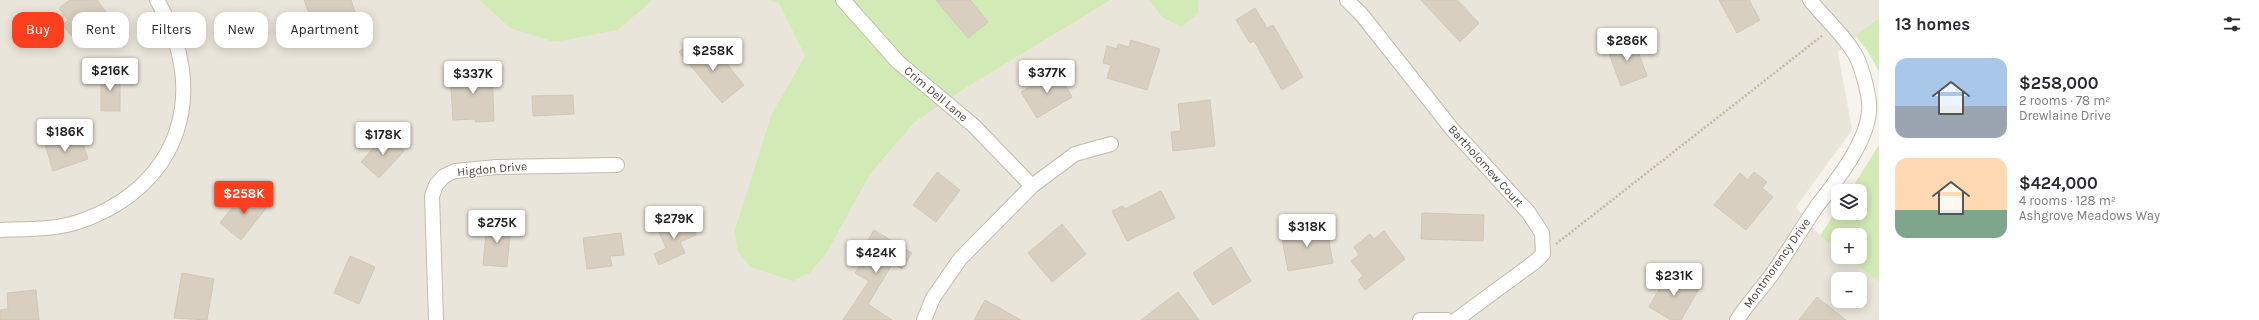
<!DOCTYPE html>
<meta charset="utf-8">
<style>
body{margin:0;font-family:Karla,sans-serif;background:#f7f7f7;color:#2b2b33;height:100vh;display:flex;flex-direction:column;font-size:15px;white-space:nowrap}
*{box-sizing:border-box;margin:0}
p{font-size:13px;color:#7c7c81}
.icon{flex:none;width:22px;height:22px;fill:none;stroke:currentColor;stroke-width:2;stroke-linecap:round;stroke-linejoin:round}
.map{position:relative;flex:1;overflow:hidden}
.panel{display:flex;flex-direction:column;background:#fff;width:380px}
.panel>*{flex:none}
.top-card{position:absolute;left:12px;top:12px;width:380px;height:36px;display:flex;gap:8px}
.buttons{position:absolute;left:1831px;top:184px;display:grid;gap:8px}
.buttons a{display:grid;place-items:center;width:36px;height:36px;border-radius:8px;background:#fff;box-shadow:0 2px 10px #0003;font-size:20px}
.price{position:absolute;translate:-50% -34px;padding:0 9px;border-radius:4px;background:#fff;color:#222;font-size:13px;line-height:26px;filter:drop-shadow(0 1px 2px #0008)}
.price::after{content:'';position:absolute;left:50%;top:24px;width:12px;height:9px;margin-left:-6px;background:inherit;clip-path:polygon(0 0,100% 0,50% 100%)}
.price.active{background:#fc3f1d;color:#fff}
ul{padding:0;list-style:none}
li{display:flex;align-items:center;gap:12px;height:100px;padding:0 16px}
li span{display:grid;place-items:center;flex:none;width:112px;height:80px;border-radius:12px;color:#555}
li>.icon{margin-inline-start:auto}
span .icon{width:48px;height:48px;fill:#fffc;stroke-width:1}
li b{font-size:17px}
h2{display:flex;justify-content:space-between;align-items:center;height:48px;padding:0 16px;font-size:17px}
.chip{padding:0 14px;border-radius:12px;background:#fff;box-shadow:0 2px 10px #0003;font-size:14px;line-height:36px}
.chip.active{background:#fc3f1d;color:#fff}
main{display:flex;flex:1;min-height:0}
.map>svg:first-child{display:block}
.residential{fill:#eae5da;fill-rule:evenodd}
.green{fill:#d2eab5}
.building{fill:#d8cfc1;stroke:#d3c7b4}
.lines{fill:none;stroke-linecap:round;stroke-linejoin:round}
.minor-casing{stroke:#c2bbae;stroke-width:16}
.path{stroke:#c4b79f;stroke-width:2.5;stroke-dasharray:2 2;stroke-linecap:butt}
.minor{stroke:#fff;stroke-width:14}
.labels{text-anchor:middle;stroke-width:3;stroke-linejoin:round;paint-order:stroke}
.street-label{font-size:12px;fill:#4b4439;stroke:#fff}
</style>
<main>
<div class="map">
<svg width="1879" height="320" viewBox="0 0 1879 320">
<rect width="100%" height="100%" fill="#f6f3ec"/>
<!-- residential -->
<path class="residential" d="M0,0H479L510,28L618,30L653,0H768L779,4L805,56L772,113L811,272L826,254L871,173L915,122L969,86L1111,0H1149L1162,17L1198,14V0H1879V18L1838,52L1852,130L1796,207L1820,236L1838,250V257H1847L1879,282V320H0ZM1838,279H1860V301H1838Z"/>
<!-- green -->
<g class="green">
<path d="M479,0H653L618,30L554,42L510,28Z"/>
<path d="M768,0H1111L969,86L915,122L871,173L826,254L811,272L793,281L750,267L737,250L735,230L772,113L805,56L779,4Z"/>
<path d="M1149,0H1198V14L1181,27L1162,17Z"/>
<path d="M1879,18V72L1869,53L1856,36Z"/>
<path d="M1879,145V282L1847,257H1860V235H1838V250L1820,236L1838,208V213H1860V191H1850Z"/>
</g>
<!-- building -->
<g class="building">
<path d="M70,0H97L110,17L84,38L81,33L74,39L63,25L68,20L59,8Z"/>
<path d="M304,0H351L356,15L315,30Z"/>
<path d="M936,0H970L988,22L968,38Z"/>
<path d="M1421,0H1457L1479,23L1460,42Z"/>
<path d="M1719,0H1749L1760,20L1737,33Z"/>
<path d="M1255,8L1267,28L1273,25L1303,77L1282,90L1254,41L1250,43L1236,20Z"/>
<path d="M1633,38L1647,76L1621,86L1607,48Z"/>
<path d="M1131,40L1160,49L1147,90L1107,78L1111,65L1103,63L1107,46L1117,49L1118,44L1129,47Z"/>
<path d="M690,43L701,56L712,46L744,85L722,103L679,52Z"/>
<path d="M492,69L494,121L475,122V119L453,120L450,72Z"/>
<path d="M1057,71L1072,97L1037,118L1021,92Z"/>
<rect x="101" y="72" width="19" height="39"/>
<path d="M573,95L574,114L533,116L532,96Z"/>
<path d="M1210,100L1215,146L1173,151L1171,132L1181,131L1178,104Z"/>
<path d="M386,134L404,151L379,178L361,162Z"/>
<path d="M57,137L60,145L81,138L88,159L53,171L44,141Z"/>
<path d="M937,172L960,190L936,222L913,205Z"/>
<path d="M1754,172L1767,182L1762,188L1773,197L1746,230L1714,205L1740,173L1748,180Z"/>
<path d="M246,190L267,207L241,240L220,223Z"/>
<path d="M1161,191L1175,218L1127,241L1112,211L1123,206L1125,209Z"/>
<path d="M1422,213L1484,215L1483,241L1421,239Z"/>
<path d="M689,217L696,235L680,242L685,253L659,265L654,254L666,248L658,230Z"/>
<path d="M487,222L511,224L507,267L483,265Z"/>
<path d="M1062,224L1086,254L1052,282L1028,253Z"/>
<path d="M1326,226L1333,263L1288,271L1281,234Z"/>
<path d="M874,230L912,253L902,269L893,263L868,304L892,320H843L869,281L855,273L865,257L860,254Z"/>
<path d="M1384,231L1405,259L1365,290L1358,280L1363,276L1351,261L1359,255L1354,247L1370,234L1374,239Z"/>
<path d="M621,233L624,255L610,256L612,266L587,269L583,238Z"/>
<path d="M1231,247L1251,281L1213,305L1193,273Z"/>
<path d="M350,256L375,267L359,304L334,293Z"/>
<path d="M1670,270L1700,287L1681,320H1671L1649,307Z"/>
<path d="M182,273L214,279L207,320L174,318Z"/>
<path d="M36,290L39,320H0V310L8,309L7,293Z"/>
<path d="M1178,292L1199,320H1141Z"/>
<path d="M1817,297L1846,320H1799Z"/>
<path d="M985,300L1021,320H974Z"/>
</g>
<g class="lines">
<!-- minor casing -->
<g class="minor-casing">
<g id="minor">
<path d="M843,0L898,62L974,126L1032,186"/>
<path d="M1347,0L1362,15L1452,129L1528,212L1542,233L1543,254L1536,261L1456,320"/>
<path d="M0,230C27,229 56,230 81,221C182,185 210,90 157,0"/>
<path d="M436,320L432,196L436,185L444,176L455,171L497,167L617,165"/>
<path d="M924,320L933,298L960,259L1032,186L1075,154L1111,144"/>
<path d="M1420,320H1447"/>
<path d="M1737,320C1747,304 1759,292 1770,277C1787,254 1801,229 1817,206C1836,181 1866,144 1869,112C1871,99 1862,68 1856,56C1844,34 1825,19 1810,0"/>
</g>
</g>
<!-- path -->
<path class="path" d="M1556,244L1823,35"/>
<!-- minor -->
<use href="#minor" class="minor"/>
</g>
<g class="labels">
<!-- street labels -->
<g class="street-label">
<text transform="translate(936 94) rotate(40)" y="4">Crim Dell Lane</text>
<text transform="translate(1486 166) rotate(48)" y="4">Bartholomew Court</text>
<text transform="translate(492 169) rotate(-5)" y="4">Higdon Drive</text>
<text transform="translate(1777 263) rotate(-55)" y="4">Montmorency Drive</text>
</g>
</g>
</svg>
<div class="buttons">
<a><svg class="icon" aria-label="layers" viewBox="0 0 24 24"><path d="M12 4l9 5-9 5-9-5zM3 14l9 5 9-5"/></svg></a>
<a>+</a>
<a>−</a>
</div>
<b class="price" style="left:1627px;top:62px">$286K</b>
<b class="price" style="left:713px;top:72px">$258K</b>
<b class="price" style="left:110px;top:92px">$216K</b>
<b class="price" style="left:1047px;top:94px">$377K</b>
<b class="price" style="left:473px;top:95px">$337K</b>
<b class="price" style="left:65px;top:153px">$186K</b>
<b class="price" style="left:383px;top:156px">$178K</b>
<b class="price active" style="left:244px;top:215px">$258K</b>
<b class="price" style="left:674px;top:240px">$279K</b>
<b class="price" style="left:497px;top:244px">$275K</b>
<b class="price" style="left:1307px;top:248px">$318K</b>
<b class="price" style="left:876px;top:274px">$424K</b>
<b class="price" style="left:1674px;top:297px">$231K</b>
<div class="top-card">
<a class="chip active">Buy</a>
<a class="chip">Rent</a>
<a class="chip">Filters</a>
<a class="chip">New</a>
<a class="chip">Apartment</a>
</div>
</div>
<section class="panel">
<h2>13 homes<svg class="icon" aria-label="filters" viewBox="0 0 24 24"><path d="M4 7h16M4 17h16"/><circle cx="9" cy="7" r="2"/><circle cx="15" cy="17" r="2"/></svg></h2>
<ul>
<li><span style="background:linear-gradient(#a9c7e8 60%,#9aa5b1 0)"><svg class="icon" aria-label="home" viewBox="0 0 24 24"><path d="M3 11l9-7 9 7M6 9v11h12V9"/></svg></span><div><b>$258,000</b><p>2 rooms · 78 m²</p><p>Drewlaine Drive</p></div></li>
<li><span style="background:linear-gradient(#ffd9b3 65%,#7fa58c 0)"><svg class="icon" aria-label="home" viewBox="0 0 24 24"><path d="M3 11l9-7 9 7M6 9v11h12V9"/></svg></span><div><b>$424,000</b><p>4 rooms · 128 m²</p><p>Ashgrove Meadows Way</p></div></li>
</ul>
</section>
</main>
